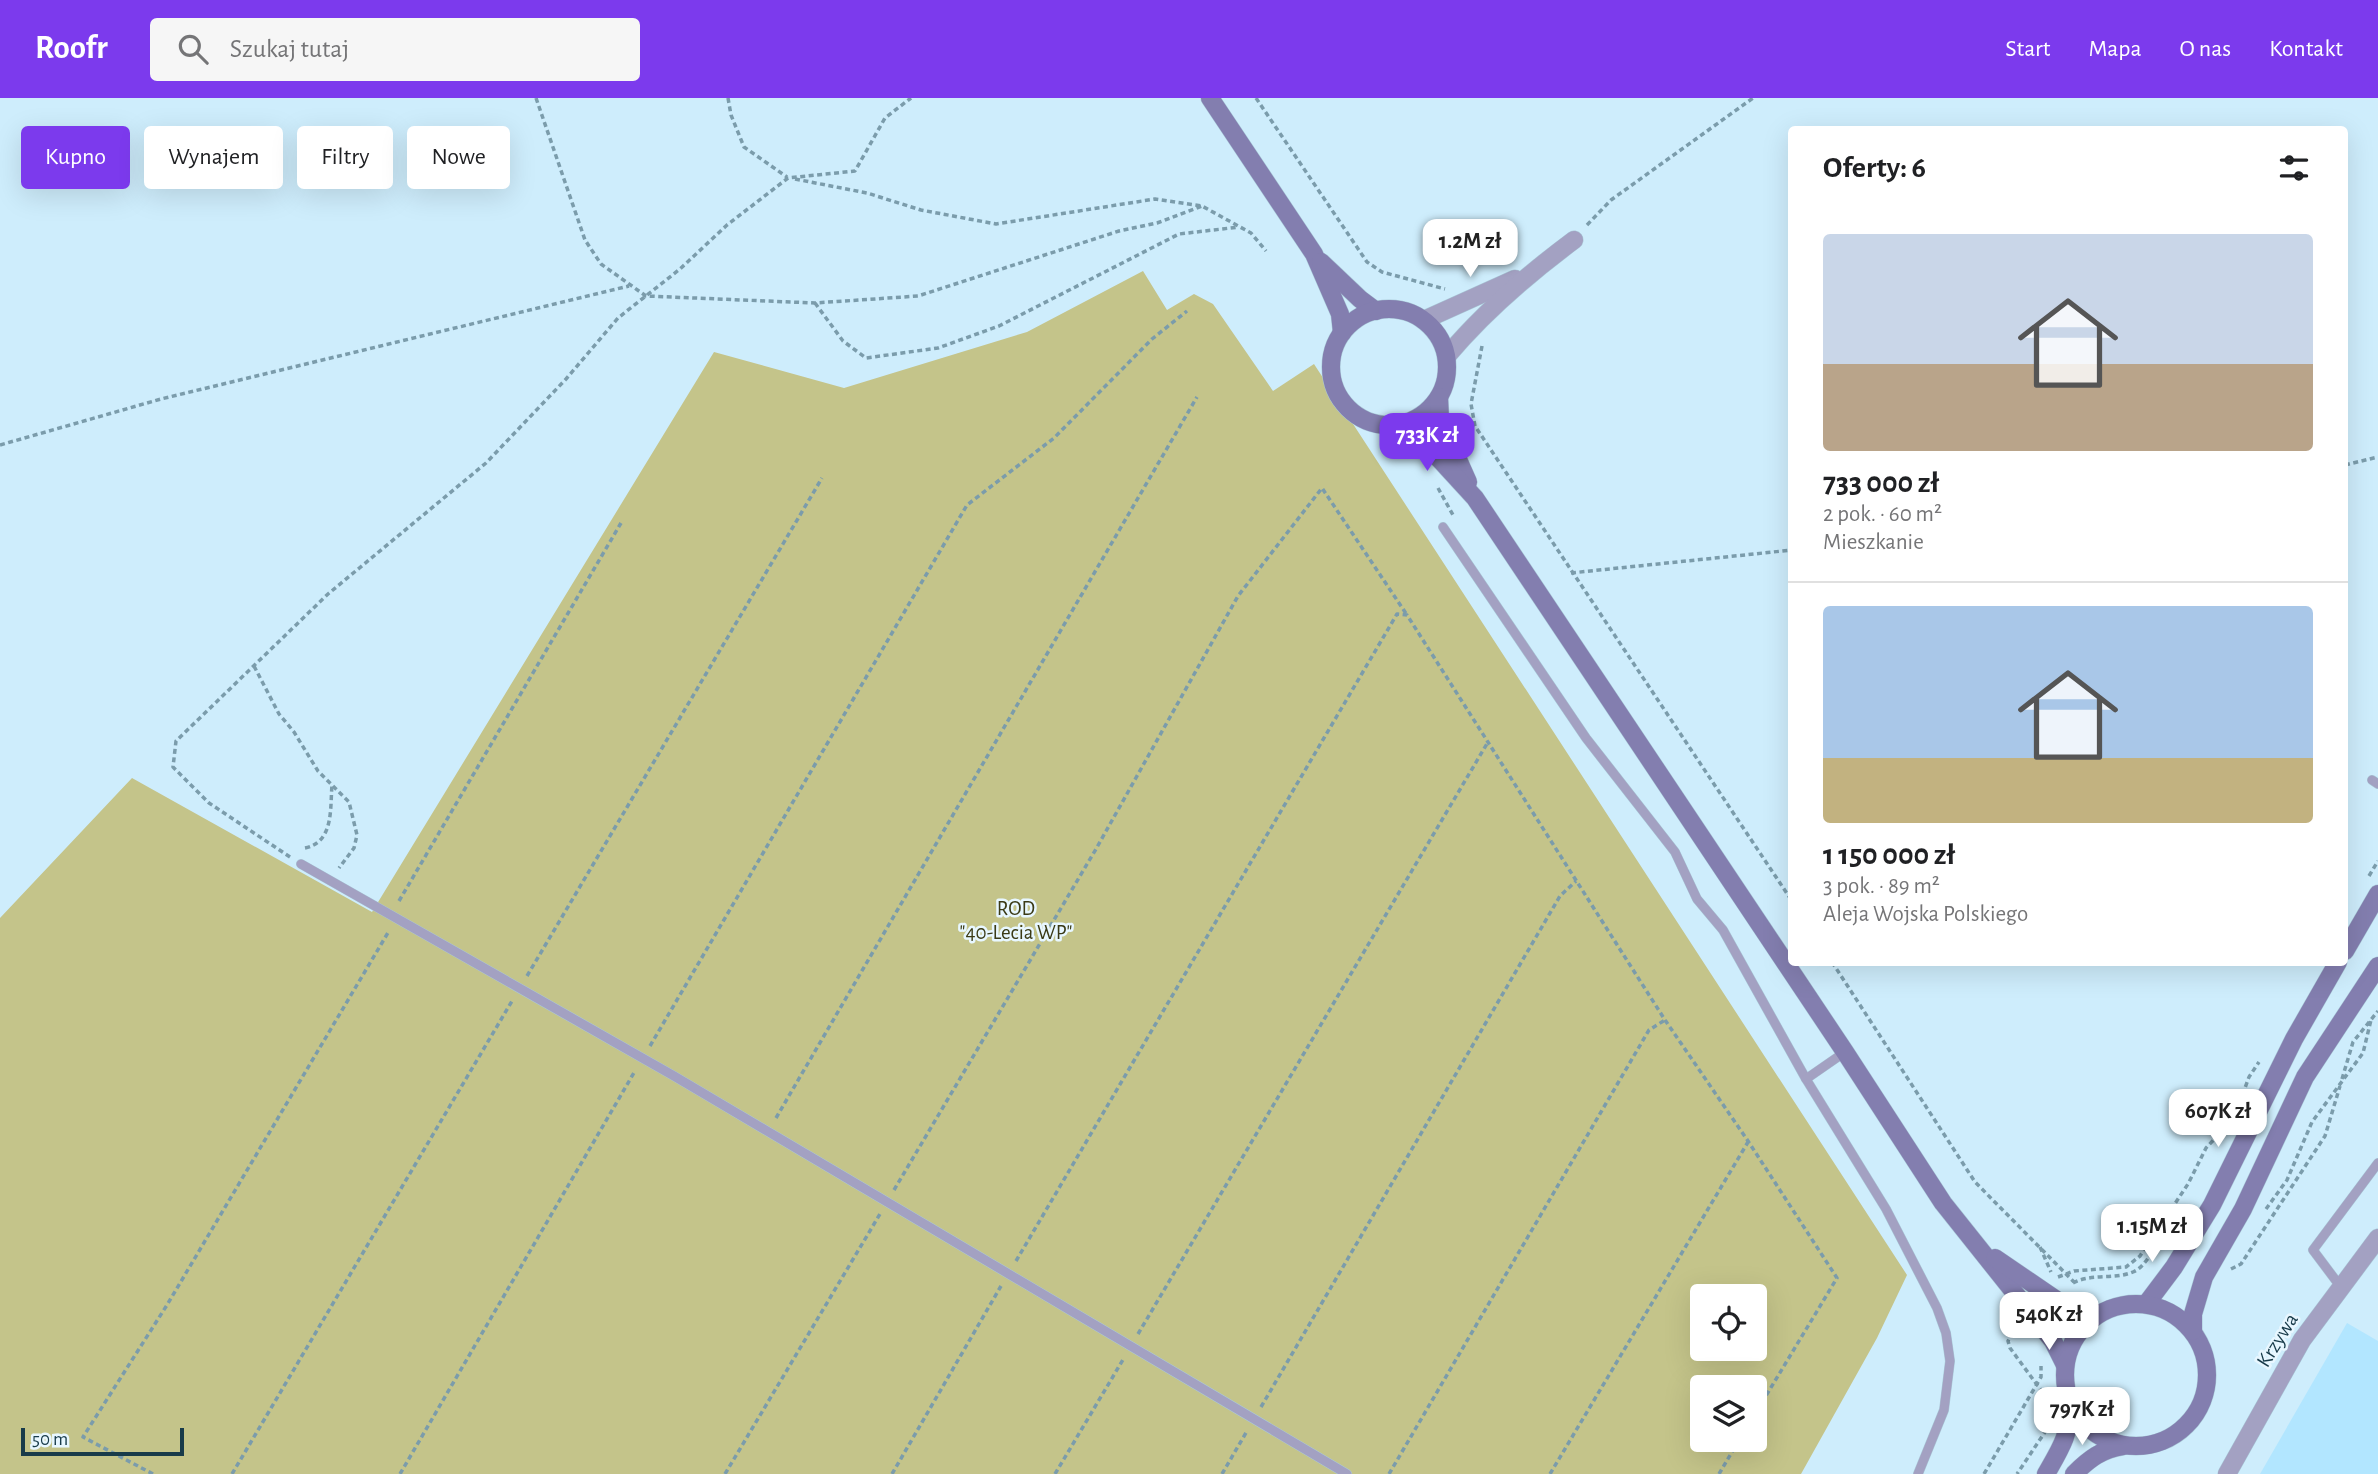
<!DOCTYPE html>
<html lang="pl">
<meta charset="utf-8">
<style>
body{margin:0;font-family:"Alegreya Sans",sans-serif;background:#f6f6f6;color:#202124;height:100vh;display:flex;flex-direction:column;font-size:26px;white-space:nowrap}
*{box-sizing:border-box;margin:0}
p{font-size:23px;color:#757577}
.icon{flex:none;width:38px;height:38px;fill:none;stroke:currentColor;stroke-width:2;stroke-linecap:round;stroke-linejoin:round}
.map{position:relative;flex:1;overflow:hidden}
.sheet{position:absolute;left:1788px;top:28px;width:560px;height:840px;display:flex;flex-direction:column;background:#fff;border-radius:7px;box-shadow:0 7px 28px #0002}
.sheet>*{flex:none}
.guide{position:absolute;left:21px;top:28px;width:665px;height:63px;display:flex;gap:14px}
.fabs{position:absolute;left:1690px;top:1186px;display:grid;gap:14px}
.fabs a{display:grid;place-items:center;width:77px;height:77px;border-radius:7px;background:#fff;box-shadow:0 7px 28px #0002;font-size:35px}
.scale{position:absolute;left:21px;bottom:18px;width:163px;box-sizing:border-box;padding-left:7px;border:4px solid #183b4a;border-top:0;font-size:19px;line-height:24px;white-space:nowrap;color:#183b4a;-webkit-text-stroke:5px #e8f7ff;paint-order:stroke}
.price{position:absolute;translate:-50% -60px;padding:0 16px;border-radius:14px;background:#fff;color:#222;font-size:23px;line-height:46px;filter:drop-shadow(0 2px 4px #0008)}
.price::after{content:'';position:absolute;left:50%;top:42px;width:21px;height:16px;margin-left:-10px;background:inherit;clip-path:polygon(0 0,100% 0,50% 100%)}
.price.selected{background:#7c3aed;color:#fff}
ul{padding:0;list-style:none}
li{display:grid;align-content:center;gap:14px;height:371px;padding:0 35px}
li+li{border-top:2px solid #e0e0e0}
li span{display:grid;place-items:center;height:217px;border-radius:7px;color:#555}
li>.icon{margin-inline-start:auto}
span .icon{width:126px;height:126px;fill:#fffc;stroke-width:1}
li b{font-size:30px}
h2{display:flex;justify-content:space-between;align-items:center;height:84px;padding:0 35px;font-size:30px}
.chip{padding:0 24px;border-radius:7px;background:#fff;box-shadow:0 7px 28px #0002;font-size:24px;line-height:63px}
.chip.selected{background:#7c3aed;color:#fff}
header{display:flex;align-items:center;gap:42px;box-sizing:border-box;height:98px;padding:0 35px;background:#7c3aed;color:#fff}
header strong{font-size:33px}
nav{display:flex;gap:38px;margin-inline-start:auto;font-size:24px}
.search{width:490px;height:63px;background:#f6f6f6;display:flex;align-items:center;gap:18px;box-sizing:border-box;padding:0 24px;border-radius:7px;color:#757577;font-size:26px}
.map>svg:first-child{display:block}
.built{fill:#b2e6ff}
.green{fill:#c4c48a;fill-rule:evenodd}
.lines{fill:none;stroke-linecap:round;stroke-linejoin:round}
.lane-casing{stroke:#aac9d8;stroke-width:10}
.street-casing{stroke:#aac9d8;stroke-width:19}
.secondary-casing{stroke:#aac9d8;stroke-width:19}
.path{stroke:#7b9cab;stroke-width:3.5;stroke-dasharray:5 3.5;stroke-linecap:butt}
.lane{stroke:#a3a1c2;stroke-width:9}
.street{stroke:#a3a1c2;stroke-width:18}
.secondary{stroke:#837eaf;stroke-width:18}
.labels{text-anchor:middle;stroke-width:5;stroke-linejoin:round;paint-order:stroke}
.park-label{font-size:21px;fill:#3a3a15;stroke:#e8f7ff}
.street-label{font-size:21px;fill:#183b4a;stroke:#e8f7ff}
</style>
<header>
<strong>Roofr</strong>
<div class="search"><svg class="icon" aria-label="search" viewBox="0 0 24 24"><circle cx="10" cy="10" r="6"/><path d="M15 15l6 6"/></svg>Szukaj tutaj</div>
<nav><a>Start</a><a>Mapa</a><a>O nas</a><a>Kontakt</a></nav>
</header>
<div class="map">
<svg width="2378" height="1376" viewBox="0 0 2378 1376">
<rect width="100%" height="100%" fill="#ceedfc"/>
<!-- built -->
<path class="built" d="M2347,1225L2378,1243V1376H2260Z"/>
<!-- green -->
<path class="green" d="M1143,173L1167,212L1194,196L1213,206L1273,293L1314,266L1907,1177L1877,1240L1801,1376H0V820L132,680L372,814L714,254L844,290L1027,234ZM1703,1199H1755V1251H1703ZM1703,1290H1755V1342H1703Z"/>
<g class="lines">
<!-- lane casing -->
<g class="lane-casing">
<g id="lane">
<path d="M1443,429L1586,640L1675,754L1697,801L1723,832L1806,981L1886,1111L1937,1210L1946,1235L1950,1263L1944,1312L1918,1376"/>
<path d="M2372,682L2378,686"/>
<path d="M301,766L674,978L1347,1376"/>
<path d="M1806,981L1845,954"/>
<path d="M2340,1188L2313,1152L2378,1065"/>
</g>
</g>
<!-- street casing -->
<g class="street-casing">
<g id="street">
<path d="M1424,222L1515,181"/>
<path d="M1447,258C1484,214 1527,177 1574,142"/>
<path d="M2227,1376L2302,1242L2378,1140"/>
</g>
</g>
<!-- secondary casing -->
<g class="secondary-casing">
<g id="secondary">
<path d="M1210,0L1314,156L1340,216L1342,235"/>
<path d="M1321,164L1360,201L1376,213"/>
<circle cx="1389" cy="269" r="58"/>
<path d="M1439,299L1440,321L1468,384"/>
<path d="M1399,325L1419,339L1475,400L1845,954L1943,1105L2053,1243L2065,1267"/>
<path d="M2345,853L2378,796"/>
<path d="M1995,1160L2058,1203L2093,1220"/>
<path d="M2147,1205L2174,1169L2212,1107L2294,941L2338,864"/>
<circle cx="2136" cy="1277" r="71"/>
<path d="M2193,1233V1216L2204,1179L2243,1111L2305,979L2378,868"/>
<path d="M2046,1376C2062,1348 2069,1338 2071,1305"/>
<path d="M2074,1376C2089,1361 2102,1351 2123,1348"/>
</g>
</g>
<!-- path -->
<g class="path">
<path d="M536,0L585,142L601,166L646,198L815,205L918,198L1119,133L1157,125L1202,108"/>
<path d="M728,0L731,17L744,49L787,79"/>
<path d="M1256,0L1367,164L1382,174L1445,191"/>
<path d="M795,81L867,95L921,112L996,126L1155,101L1202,108L1251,135L1266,153"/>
<path d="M1587,127L1611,102L1753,0"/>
<path d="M815,205L843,243L866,260L938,250L999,228L1179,136L1239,129"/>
<path d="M1482,248L1471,306L1475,328L1792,803"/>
<path d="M0,347L161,301L629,188"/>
<path d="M2345,367L2378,359"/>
<path d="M1438,390L1453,417"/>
<path d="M1571,475L1792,452"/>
<path d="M254,568L279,616L294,634L318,673L349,704L357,737L354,750L339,770"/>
<path d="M305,750C334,744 330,711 332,687"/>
<path d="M290,759L209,705L173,669L176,643L328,496L486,365L566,281L618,220L680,171L727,127L788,80L855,73L885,20L911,0"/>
<path d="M2369,778L2378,763"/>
<path d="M399,803L621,425"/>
<path d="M1832,864L1975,1084L2074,1184"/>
<path d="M527,878L822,380"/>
<path d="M650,948L967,407L1054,340L1152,241L1187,213"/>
<path d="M2342,981L2353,944L2378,913"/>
<path d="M776,1020L1197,299"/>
<path d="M894,1092L1096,751L1238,498L1322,390L1407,517"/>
<path d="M2266,1111L2287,1082L2312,1024L2363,955L2371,922"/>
<path d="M2170,1137V1113L2188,1086L2206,1050L2219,1036L2241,1001L2249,979L2259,964"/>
<path d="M2040,1149L2051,1174"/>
<path d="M1016,1163L1397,516L1407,517L1665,922L1748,1043L1837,1180L1755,1316"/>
<path d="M2231,1171L2241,1166L2325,1038L2340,988"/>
<path d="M2058,1179L2074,1173L2126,1169L2140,1158L2159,1128L2178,1123"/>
<path d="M2073,1185C2092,1175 2114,1182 2133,1174C2148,1168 2152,1147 2168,1140"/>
<path d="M2016,1226L2008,1243L2010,1250L2046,1299L2045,1334L2017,1376"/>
<path d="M1138,1236L1488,644"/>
<path d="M1261,1309L1560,798L1576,783"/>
<path d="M153,1376L83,1339L167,1207L389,833"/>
<path d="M232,1376L512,903"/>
<path d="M400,1376L635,973"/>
<path d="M725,1376L880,1116"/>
<path d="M892,1376L1001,1188"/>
<path d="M1055,1376L1124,1260"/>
<path d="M1222,1376L1247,1333"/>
<path d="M1389,1376L1649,932L1665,922"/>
<path d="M1550,1376L1748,1044"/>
<path d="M1719,1376L1739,1342"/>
<path d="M1984,1376L2041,1279V1268"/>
</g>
<!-- lane -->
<use href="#lane" class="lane"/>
<!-- street -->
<use href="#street" class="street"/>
<!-- secondary -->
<use href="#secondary" class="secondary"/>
</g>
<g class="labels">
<!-- park labels -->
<g class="park-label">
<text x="1016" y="817">ROD<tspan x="1016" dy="24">"40-Lecia WP"</tspan></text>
</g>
<!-- street labels -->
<g class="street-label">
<text transform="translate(2277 1242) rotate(-58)" y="7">Krzywa</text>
</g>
</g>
</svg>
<div class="fabs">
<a><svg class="icon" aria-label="locate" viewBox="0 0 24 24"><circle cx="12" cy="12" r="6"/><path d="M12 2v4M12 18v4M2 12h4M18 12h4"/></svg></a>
<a><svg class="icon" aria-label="layers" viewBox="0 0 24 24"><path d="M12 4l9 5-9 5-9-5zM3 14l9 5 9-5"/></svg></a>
</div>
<div class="scale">50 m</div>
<b class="price" style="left:1470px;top:181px">1.2M zł</b>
<b class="price selected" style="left:1427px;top:375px">733K zł</b>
<b class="price" style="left:2218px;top:1051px">607K zł</b>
<b class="price" style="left:2152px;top:1166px">1.15M zł</b>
<b class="price" style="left:2049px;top:1254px">540K zł</b>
<b class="price" style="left:2082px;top:1349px">797K zł</b>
<div class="guide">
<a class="chip selected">Kupno</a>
<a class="chip">Wynajem</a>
<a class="chip">Filtry</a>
<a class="chip">Nowe</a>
</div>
<section class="sheet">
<h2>Oferty: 6<svg class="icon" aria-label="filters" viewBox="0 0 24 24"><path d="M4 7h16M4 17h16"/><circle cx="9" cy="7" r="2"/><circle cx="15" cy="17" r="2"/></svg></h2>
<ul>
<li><span style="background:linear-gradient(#c9d6e8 60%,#b9a48a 0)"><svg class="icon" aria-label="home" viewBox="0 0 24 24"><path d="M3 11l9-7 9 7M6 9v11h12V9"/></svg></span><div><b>733 000 zł</b><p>2 pok. · 60 m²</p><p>Mieszkanie</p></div></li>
<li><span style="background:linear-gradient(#a9c7e8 70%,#c2b280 0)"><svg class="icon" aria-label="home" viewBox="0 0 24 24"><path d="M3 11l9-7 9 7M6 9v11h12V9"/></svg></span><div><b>1 150 000 zł</b><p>3 pok. · 89 m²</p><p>Aleja Wojska Polskiego</p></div></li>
</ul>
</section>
</div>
